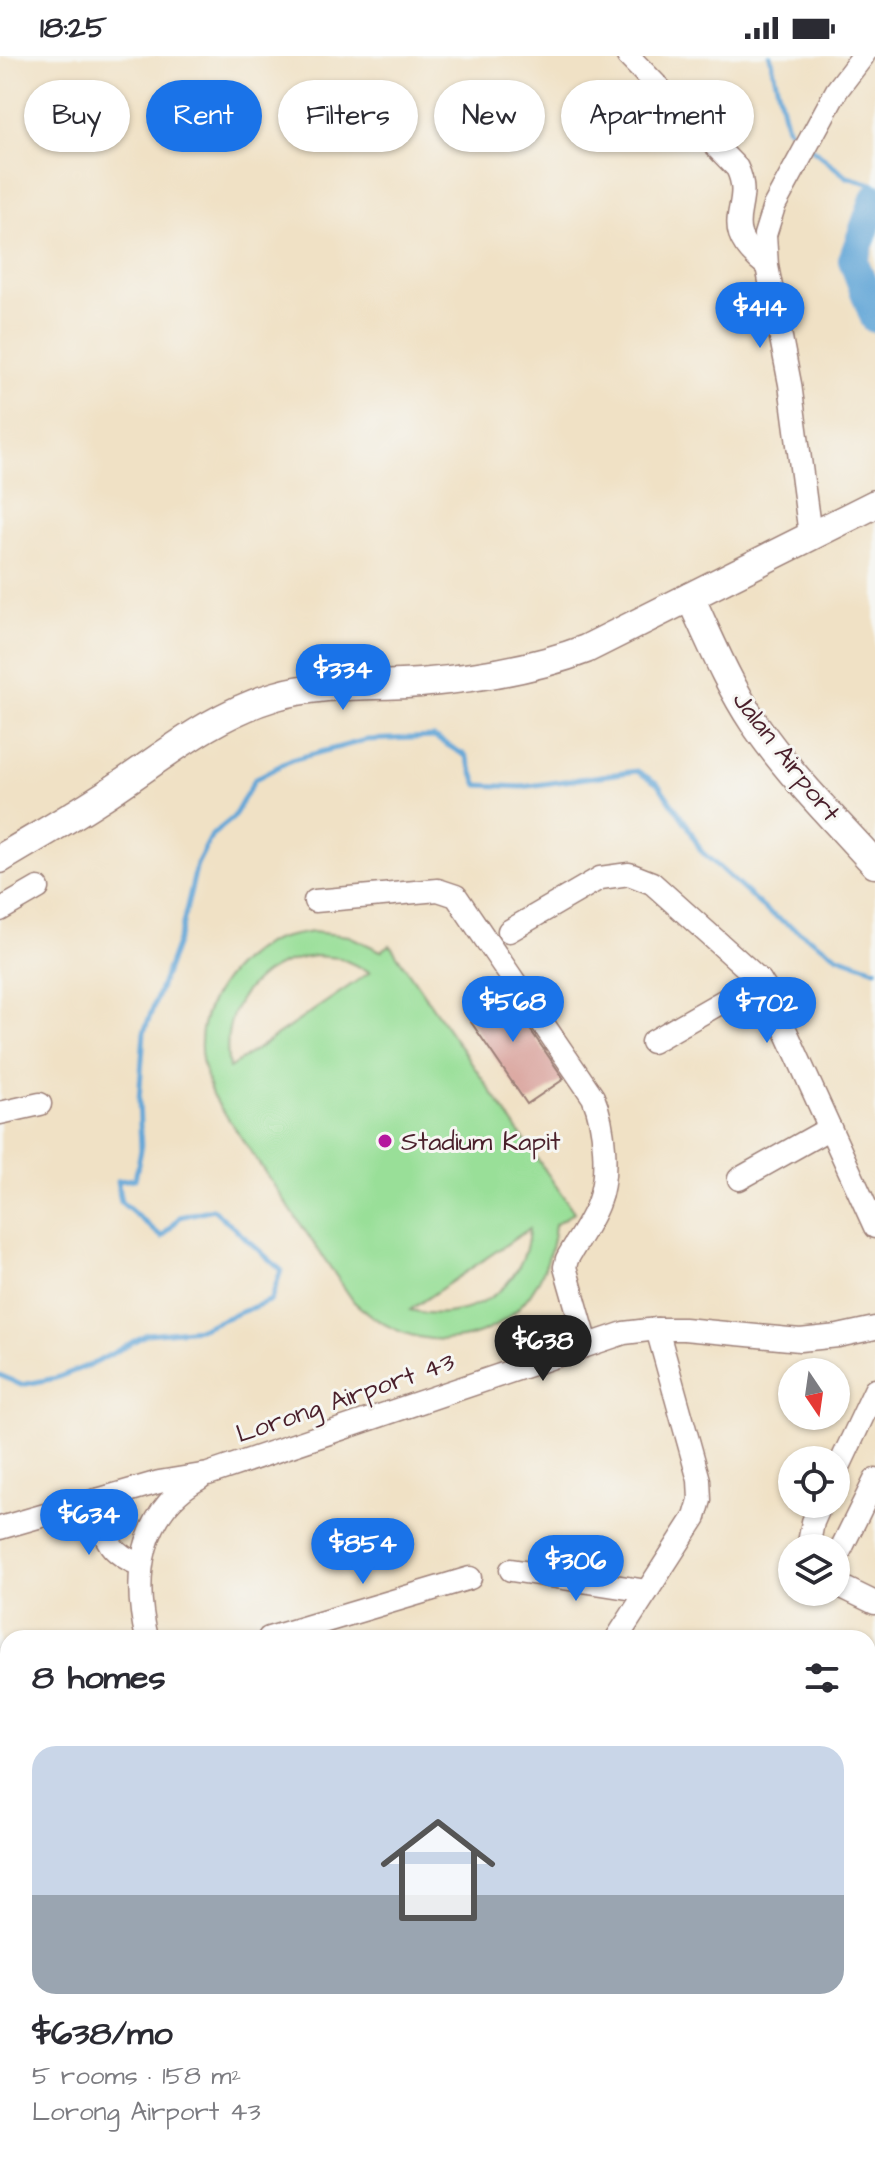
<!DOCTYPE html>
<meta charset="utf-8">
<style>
body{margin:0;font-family:"Architects Daughter",sans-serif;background:#f2f2f3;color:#2b2b33;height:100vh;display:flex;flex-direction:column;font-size:30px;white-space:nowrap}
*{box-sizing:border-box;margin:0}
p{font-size:26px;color:#7c7c81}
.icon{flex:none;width:44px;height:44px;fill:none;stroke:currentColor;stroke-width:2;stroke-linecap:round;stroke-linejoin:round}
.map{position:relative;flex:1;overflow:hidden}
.drawer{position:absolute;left:0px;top:1574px;width:876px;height:536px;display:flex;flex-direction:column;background:#fff;border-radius:24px 24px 0 0;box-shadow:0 2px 6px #0004}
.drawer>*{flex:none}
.banner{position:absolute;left:24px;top:24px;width:828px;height:72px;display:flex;gap:16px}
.needle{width:52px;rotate:167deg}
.controls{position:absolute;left:778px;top:1302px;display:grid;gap:16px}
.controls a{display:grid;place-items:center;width:72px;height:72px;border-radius:50%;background:#fff;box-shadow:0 2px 6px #0004;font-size:40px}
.price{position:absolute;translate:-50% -68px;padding:0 18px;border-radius:28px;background:#1a73e8;color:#fff;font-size:26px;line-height:52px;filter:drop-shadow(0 2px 4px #0008)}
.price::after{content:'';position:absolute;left:50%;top:48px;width:24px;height:18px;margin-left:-12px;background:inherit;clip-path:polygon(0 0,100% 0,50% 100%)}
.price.on{background:#222;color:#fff}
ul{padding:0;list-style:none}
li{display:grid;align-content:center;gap:16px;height:424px;padding:0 32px}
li+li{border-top:2px solid #e1e1e2}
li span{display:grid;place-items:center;height:248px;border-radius:24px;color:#555}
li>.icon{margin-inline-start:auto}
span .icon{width:144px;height:144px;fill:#fffc;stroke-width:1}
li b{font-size:34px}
h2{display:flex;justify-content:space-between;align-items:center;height:96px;padding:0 32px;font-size:34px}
.tag{padding:0 28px;border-radius:36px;background:#fff;box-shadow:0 2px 6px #0004;font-size:28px;line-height:72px}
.tag.on{background:#1a73e8;color:#fff}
.status{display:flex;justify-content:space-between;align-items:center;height:56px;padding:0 40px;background:#fff;direction:ltr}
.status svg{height:22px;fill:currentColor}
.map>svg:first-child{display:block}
.green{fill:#99df98;stroke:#727f62;stroke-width:2;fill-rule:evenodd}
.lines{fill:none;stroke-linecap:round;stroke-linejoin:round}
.stream{stroke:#62a6d7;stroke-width:5}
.river{stroke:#62a6d7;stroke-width:30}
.building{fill:#daa59f}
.minor-casing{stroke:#9d8078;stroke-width:25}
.major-casing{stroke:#9d8078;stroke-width:31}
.minor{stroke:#fff;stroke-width:22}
.major{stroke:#fff;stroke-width:28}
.poi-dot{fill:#b5179e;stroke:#f6f6f2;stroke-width:3}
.labels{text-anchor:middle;stroke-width:6;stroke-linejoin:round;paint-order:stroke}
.street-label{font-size:26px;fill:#4a1f2b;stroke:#f6f6f2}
.poi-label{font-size:26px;fill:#4a1f2b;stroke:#f6f6f2;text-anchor:start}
</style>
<div class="status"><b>18:25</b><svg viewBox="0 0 49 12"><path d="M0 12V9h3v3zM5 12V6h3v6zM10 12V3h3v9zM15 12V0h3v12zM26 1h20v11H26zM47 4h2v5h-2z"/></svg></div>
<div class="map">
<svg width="875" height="2110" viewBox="0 0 875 2110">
<rect width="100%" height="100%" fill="#f6f6f2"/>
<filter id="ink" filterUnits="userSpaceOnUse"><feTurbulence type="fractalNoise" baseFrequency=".0125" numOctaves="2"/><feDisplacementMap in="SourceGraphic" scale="16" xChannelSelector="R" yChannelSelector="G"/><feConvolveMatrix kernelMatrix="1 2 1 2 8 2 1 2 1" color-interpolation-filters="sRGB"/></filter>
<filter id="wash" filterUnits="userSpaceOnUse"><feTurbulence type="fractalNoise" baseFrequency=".006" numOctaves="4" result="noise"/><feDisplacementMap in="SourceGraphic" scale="32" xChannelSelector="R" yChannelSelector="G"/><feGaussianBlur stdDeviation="1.8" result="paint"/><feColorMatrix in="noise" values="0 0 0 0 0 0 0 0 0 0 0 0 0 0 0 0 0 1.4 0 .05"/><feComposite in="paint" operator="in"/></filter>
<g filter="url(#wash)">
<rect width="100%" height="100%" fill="#f0e1c5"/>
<!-- green -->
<path class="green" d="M312,876L349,880L381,895L390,889L574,1156L555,1169C544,1278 436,1321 354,1246L212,1039C208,1027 204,1015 202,1003C194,953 231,903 275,884C286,880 300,878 312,876ZM315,900L340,902L370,916L229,1012C219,951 255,907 315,900ZM529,1173C526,1234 467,1269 410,1254Z"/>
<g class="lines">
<!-- stream -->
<g class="stream">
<path d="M770,0L787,72L803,85"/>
<path d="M811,92L847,121L875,129"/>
<path d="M0,1319L21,1329L56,1322L97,1306L147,1278L199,1273L271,1244L281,1214L213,1153L180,1161L162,1181L121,1146L117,1125L135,1123L141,1094L139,1044L144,976L181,876L197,808L212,779L233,762L255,723L291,704L366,684L434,681L466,700L478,729L522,731L637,715L658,728L688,770L701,795L768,856L838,900L875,913"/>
</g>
<!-- river -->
<path class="river" d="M875,143L853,204L875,262"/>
</g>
<g id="blocks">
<!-- building -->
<path class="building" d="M499,928L564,1023L527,1048L462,953Z"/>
</g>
</g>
<g filter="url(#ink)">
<use href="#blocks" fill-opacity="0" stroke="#9d8078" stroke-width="2"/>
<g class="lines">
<!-- minor casing -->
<g class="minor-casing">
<g id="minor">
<path d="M628,0L737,112C757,153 712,168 767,210"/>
<path d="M810,479L790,328L767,210L765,179L774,150L837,34L863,0"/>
<path d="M315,845L438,834L456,840L593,1041C605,1069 609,1119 598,1147C591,1166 577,1185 567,1203L565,1211L587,1288"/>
<path d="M0,854L38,832"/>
<path d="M509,875L600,822L629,818L652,827L760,924L769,938L875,1171"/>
<path d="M652,986L760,924"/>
<path d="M0,1057L40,1048"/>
<path d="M739,1123L830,1072"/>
<path d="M836,1417L875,1334"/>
<path d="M95,1444C106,1481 103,1493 140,1509"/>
<path d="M0,1472L159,1426L208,1418L624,1277L657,1273H684L800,1284L838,1280L875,1272"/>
<path d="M808,1492L813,1466L821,1448"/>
<path d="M837,1501L875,1424"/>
<path d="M511,1514L647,1535"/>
<path d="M836,1528L875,1547"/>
<path d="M147,1582C132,1522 140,1455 200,1422"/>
<path d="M269,1582L470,1522"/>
<path d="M617,1582L695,1461L700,1444L699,1424L657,1273"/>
<path d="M868,1787L875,1785"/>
<path d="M868,1900L875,1899"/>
</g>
</g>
<!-- major casing -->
<g class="major-casing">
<g id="major">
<path d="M690,541C710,584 728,628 754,667C789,718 834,763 875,808"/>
<path d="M0,803C33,783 67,764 99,743C157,706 208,660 276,640C322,626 373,631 420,627C476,622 534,613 586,593L875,448"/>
</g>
</g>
<!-- minor -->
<use href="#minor" class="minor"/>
<!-- major -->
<use href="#major" class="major"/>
</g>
</g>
<!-- markers -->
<circle class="poi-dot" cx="385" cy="1085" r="8"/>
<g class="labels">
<!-- street labels -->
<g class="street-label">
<text transform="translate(787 700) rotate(52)" y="9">Jalan Airport</text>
<text transform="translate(345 1341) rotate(-19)" y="9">Lorong Airport 43</text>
</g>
<!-- poi labels -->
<g class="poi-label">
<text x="401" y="1094">Stadium Kapit</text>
</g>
</g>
</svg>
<div class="controls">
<a><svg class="needle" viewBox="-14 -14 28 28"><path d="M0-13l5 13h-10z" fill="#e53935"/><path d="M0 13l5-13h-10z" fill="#7c7c81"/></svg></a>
<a><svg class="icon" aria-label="locate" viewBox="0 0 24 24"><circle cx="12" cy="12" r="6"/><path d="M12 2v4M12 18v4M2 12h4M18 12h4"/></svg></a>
<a><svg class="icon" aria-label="layers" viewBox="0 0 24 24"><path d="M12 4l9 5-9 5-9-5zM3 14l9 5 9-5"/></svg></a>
</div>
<b class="price" style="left:760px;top:294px">$414</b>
<b class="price" style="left:343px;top:656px">$334</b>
<b class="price" style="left:513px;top:988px">$568</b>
<b class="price" style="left:767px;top:989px">$702</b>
<b class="price on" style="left:543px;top:1327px">$638</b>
<b class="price" style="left:89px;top:1501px">$634</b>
<b class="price" style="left:363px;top:1530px">$854</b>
<b class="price" style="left:576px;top:1547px">$306</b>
<div class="banner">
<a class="tag">Buy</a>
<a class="tag on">Rent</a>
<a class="tag">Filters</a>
<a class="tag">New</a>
<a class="tag">Apartment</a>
</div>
<section class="drawer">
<h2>8 homes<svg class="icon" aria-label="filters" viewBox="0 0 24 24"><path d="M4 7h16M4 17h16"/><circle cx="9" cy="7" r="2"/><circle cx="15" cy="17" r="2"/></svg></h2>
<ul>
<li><span style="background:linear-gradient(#c9d6e8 60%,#9aa5b1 0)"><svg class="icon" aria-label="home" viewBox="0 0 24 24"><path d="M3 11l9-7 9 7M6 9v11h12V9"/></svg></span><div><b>$638/mo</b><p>5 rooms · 158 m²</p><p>Lorong Airport 43</p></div></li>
</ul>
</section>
</div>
